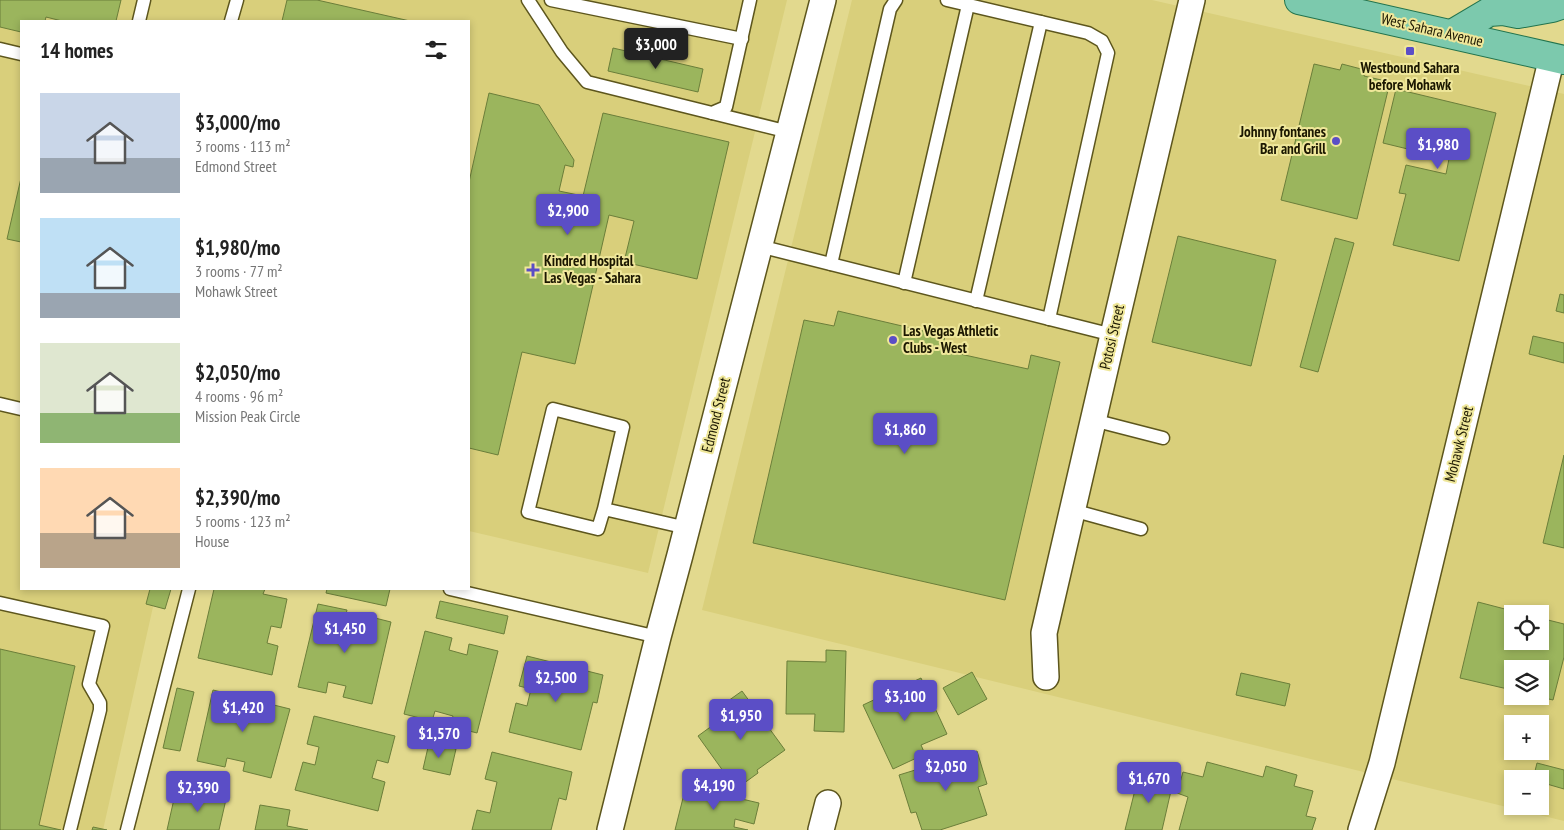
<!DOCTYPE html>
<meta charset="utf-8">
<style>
body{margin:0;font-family:"PT Sans Narrow",sans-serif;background:#f6f6f6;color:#222;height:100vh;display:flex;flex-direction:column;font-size:19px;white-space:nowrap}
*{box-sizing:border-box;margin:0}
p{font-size:16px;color:#767676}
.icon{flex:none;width:28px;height:28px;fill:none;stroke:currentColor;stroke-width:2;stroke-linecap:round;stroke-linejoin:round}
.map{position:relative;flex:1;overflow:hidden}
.drawer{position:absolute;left:20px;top:20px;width:450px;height:570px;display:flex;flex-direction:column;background:#fff;border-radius:0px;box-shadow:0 2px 8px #0003}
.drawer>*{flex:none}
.tools{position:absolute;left:1504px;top:605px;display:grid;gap:10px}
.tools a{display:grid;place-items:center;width:45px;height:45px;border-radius:0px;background:#fff;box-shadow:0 2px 8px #0003;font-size:25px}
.price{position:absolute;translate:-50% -42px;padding:0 11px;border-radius:5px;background:#5b4ec6;color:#fff;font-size:16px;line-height:32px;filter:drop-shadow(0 1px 2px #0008)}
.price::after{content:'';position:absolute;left:50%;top:30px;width:15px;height:11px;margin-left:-8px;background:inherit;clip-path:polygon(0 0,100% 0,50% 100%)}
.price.on{background:#222;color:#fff}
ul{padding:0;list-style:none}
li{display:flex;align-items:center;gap:15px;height:125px;padding:0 20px}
li span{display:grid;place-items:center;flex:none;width:140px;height:100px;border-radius:0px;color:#555}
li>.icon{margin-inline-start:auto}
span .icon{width:60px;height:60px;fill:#fffc;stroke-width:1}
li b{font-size:21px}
h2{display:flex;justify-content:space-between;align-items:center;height:60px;padding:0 20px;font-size:21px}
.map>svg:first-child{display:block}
.built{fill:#d9cf7b;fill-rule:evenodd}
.building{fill:#9bb55d;stroke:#6b7e3a}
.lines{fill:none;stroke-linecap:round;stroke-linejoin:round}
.lane-casing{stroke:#5d561d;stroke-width:15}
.street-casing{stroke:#5d561d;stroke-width:28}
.primary-casing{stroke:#22734d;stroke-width:30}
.lane{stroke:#fff;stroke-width:12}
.street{stroke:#fff;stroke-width:25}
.primary{stroke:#7cc9ad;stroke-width:28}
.poi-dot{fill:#5b4ec6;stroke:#efe79a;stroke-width:2}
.labels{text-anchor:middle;stroke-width:4;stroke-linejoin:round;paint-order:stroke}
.street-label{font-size:15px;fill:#1b1700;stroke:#efe79a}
.poi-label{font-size:15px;font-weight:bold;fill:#1b1700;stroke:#efe79a;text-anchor:start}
</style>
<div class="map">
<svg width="1564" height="830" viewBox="0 0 1564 830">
<rect width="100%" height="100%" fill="#e2d98e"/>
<!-- built -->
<g class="built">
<path d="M0,0H787L648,573L469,531V21H21V589H157L103,830H0Z"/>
<path d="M852,0H1152L1564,94V821L702,610ZM1512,614H1540V641H1512ZM1512,669H1540V696H1512ZM1512,724H1540V751H1512ZM1512,779H1540V806H1512Z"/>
</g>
<!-- building -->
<g class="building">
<path d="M0,0H121L116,21H62L46,17L45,21H21V32L0,27Z"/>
<path d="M287,0H317L410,21H282Z"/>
<path d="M613,48L703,69L698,92L608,71Z"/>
<path d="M1314,64L1340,70L1342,64L1365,70L1364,76L1390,82L1357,219L1281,200Z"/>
<path d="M1396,89L1496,113L1459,261L1393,245L1406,194L1399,193L1406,165L1446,174L1449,159L1383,143Z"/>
<path d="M489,93L539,105L574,160L573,167L565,165L559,191L583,196L603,113L729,142L697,279L624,262L634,221L609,215L575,364L522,352L498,455L469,448V182Z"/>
<path d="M21,178V242L7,239Z"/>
<path d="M1178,236L1276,260L1251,366L1152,342Z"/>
<path d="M1335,238L1354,243L1318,372L1300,367Z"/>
<path d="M1560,294L1564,295V313L1556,311Z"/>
<path d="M838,311L945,336L942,350L1028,369L1031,355L1060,362L1005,600L753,543L804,320L834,326Z"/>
<path d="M1533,336L1564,343V363L1529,354Z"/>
<path d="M1564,455V548L1543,543Z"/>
<path d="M150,589H171L165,609L146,604Z"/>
<path d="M214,589H265L263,594L287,599L281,628L271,626L267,643L278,646L272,675L198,658Z"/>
<path d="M327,589H390L386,606L326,593Z"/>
<path d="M440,601L508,616L504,634L436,618Z"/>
<path d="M1478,602L1524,614H1512V641H1540V618L1564,624V657L1553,700L1536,696H1540V669H1512V690L1460,678Z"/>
<path d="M318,604L347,610L344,622L361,626L363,615L391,622L372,704L343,697L346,686L328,682L326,693L298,687Z"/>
<path d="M425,631L452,638L449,650L467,655L469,644L498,651L477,733L450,726L453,716L435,711L432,721L404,714Z"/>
<path d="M0,649L75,666L39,825L61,830H0Z"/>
<path d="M826,650L846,651L844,732L814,731L815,714H786L787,661L826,662Z"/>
<path d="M527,656L603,675L597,703L593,702L581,750L509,732L516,703L527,706L531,689L519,686Z"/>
<path d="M972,672L987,699L958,715L943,688Z"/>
<path d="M1241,673L1290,684L1285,706L1236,695Z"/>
<path d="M921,678L947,734L921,745L925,754L893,769L863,705Z"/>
<path d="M177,688L194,692L180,751L163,748Z"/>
<path d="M213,690L290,709L271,778L243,771L245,762L227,758L225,767L197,761Z"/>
<path d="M742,691L785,750L757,770L758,773L736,789L698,736L720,720L714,711Z"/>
<path d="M314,716L395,736L388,763L377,760L372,778L385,782L378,811L295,790L303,762L315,765L319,747L307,744Z"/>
<path d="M429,743L456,749L450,775L423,769Z"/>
<path d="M977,751L987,784L978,787L987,815L940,830H922L916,812L911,813L899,775Z"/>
<path d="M492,752L572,772L566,800L559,798L551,830H472L477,810L490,813L497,782L485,779Z"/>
<path d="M1207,762L1263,777L1266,766L1297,775L1294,786L1313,791L1306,816L1316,818L1312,830H1179L1188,797L1177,793L1183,772L1203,777Z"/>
<path d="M1537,763L1564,770V789L1540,782V779H1533Z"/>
<path d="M1139,774L1173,782L1162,830H1125Z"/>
<path d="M686,786L759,803L754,824L735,819L734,827L748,830H675Z"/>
<path d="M202,790L227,795L219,830H167L174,799L199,804Z"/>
<path d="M260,805L290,810L287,826L308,830H255Z"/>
<path d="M93,827L107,830H92Z"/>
</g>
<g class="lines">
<!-- lane casing -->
<g class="lane-casing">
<g id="lane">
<path d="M528,0L562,52L587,82L712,113L726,107L750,0"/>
<path d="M551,0L742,39"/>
<path d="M947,0L1088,33L1102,41L1108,53L1049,319"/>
<path d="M139,21L144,0"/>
<path d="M231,21L237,0"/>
<path d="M0,49L21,54"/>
<path d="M712,113L789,132"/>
<path d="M759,246L1113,335"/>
<path d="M831,264L890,9L896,0"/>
<path d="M904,283L968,5"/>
<path d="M976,301L1041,22"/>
<path d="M0,404L21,409"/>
<path d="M1093,420L1163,438"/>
<path d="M604,509L598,529L528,512L553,409L623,427L604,509L687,528"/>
<path d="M1072,510L1141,529"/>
<path d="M450,589L658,637"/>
<path d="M0,603L103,626L89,684L100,703V710L70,830"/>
<path d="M127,830L189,589"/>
</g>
</g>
<!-- street casing -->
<g class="street-casing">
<g id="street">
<path d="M1046,677L1044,633L1113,335L1192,0"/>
<path d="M610,830L658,637L680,555L823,0"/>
<path d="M821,830L828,803"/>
<path d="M1361,830L1382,763L1552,57"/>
</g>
</g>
<!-- primary casing -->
<g class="primary-casing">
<g id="primary">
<path d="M1299,0L1564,60"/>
<path d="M1452,34L1489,12L1503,11L1518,14L1552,8L1564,4"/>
</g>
</g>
<!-- lane -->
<use href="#lane" class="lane"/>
<!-- street -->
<use href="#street" class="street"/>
<!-- primary -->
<use href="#primary" class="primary"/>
</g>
<!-- markers -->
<g class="poi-dot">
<rect x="1405" y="46" width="10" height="10" rx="2.5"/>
<circle cx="1336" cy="141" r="5"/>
<path d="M530.5 262.5h5v5h5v5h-5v5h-5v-5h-5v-5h5z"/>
<circle cx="893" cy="340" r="5"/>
</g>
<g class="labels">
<!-- street labels -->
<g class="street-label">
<text transform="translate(1432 30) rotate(13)" y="5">West Sahara Avenue</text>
<text transform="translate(1112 337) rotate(-77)" y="5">Potosi Street</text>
<text transform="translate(716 415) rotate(-76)" y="5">Edmond Street</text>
<text transform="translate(1459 444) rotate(-76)" y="5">Mohawk Street</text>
</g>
<!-- poi labels -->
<g class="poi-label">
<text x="1410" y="73" text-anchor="middle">Westbound Sahara<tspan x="1410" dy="17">before Mohawk</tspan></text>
<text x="1326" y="137" text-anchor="end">Johnny fontanes<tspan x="1326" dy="17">Bar and Grill</tspan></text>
<text x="544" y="266">Kindred Hospital<tspan x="544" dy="17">Las Vegas - Sahara</tspan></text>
<text x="903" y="336">Las Vegas Athletic<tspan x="903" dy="17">Clubs - West</tspan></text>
</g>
</g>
</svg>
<div class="tools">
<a><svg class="icon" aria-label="locate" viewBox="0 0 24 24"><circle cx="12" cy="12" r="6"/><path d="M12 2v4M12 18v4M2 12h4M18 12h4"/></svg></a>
<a><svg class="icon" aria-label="layers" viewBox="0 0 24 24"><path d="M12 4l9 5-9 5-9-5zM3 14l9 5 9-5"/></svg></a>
<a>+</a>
<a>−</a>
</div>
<b class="price on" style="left:656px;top:70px">$3,000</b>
<b class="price" style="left:1438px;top:170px">$1,980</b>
<b class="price" style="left:568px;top:236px">$2,900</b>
<b class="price" style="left:905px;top:455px">$1,860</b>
<b class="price" style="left:345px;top:654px">$1,450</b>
<b class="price" style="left:556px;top:703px">$2,500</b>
<b class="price" style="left:905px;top:722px">$3,100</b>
<b class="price" style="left:243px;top:733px">$1,420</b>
<b class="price" style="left:741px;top:741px">$1,950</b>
<b class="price" style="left:439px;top:759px">$1,570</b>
<b class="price" style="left:946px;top:792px">$2,050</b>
<b class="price" style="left:1149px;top:804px">$1,670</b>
<b class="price" style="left:714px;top:811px">$4,190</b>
<b class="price" style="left:198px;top:813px">$2,390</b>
<section class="drawer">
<h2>14 homes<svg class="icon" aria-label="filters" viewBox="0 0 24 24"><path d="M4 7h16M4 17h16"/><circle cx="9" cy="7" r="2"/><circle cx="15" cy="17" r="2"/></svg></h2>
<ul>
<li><span style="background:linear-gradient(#c9d6e8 65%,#9aa5b1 0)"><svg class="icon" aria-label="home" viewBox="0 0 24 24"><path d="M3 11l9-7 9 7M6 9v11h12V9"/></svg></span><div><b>$3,000/mo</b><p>3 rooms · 113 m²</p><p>Edmond Street</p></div></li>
<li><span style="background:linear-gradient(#bfe0f5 75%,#9aa5b1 0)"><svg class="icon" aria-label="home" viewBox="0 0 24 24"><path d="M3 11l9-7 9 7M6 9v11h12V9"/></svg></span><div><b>$1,980/mo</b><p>3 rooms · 77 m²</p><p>Mohawk Street</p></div></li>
<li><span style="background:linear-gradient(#dfe7d0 70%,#8fb573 0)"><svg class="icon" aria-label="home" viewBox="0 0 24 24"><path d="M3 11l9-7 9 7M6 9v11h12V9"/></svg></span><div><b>$2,050/mo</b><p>4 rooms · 96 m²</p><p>Mission Peak Circle</p></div></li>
<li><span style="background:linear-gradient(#ffd9b3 65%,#b9a48a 0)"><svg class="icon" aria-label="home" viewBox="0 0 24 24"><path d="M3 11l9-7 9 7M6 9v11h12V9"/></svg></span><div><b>$2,390/mo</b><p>5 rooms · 123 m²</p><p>House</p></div></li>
</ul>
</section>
</div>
